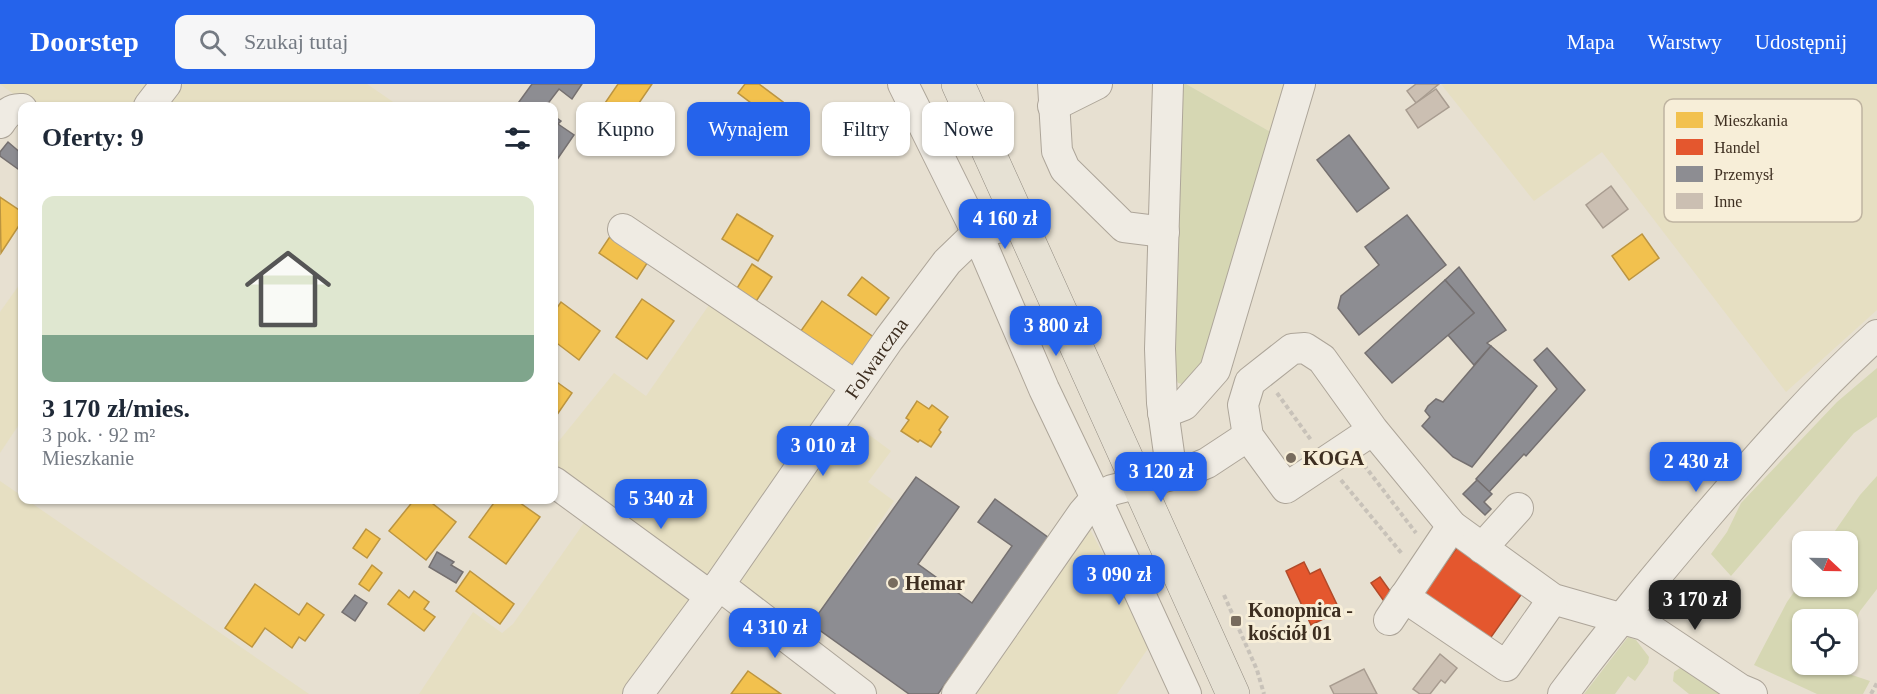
<!DOCTYPE html>
<html lang="pl">
<meta charset="utf-8">
<style>
body{margin:0;font-family:Georgia,serif;background:#f6f6f7;color:#1f2937;height:100vh;display:flex;flex-direction:column;font-size:22px;white-space:nowrap}
*{box-sizing:border-box;margin:0}
p{font-size:20px;color:#747a83}
.icon{flex:none;width:33px;height:33px;fill:none;stroke:currentColor;stroke-width:2;stroke-linecap:round;stroke-linejoin:round}
.map{position:relative;flex:1;overflow:hidden}
.sheet{position:absolute;left:18px;top:18px;width:540px;height:402px;display:flex;flex-direction:column;background:#fff;border-radius:12px;box-shadow:0 2px 4px #0004}
.sheet>*{flex:none}
.hud{position:absolute;left:576px;top:18px;width:570px;height:54px;display:flex;gap:12px}
.needle{width:39px;rotate:112deg}
.controls{position:absolute;left:1792px;top:447px;display:grid;gap:12px}
.controls a{display:grid;place-items:center;width:66px;height:66px;border-radius:12px;background:#fff;box-shadow:0 2px 4px #0004;font-size:30px}
.price{position:absolute;translate:-50% -51px;padding:0 14px;border-radius:12px;background:#2563eb;color:#fff;font-size:20px;line-height:39px;filter:drop-shadow(0 2px 3px #0008)}
.price::after{content:'';position:absolute;left:50%;top:36px;width:18px;height:14px;margin-left:-9px;background:inherit;clip-path:polygon(0 0,100% 0,50% 100%)}
.price.on{background:#222;color:#fff}
ul{padding:0;list-style:none}
li{display:grid;align-content:center;gap:12px;height:318px;padding:0 24px}
li span{display:grid;place-items:center;height:186px;border-radius:12px;color:#555}
li>.icon{margin-inline-start:auto}
span .icon{width:108px;height:108px;fill:#fffc;stroke-width:1}
li b{font-size:26px}
h2{display:flex;justify-content:space-between;align-items:center;height:72px;padding:0 24px;font-size:26px}
.chip{padding:0 21px;border-radius:12px;background:#fff;box-shadow:0 2px 4px #0004;font-size:21px;line-height:54px}
.chip.on{background:#2563eb;color:#fff}
header{display:flex;align-items:center;gap:36px;box-sizing:border-box;height:84px;padding:0 30px;background:#2563eb;color:#fff}
header strong{font-size:28px}
nav{display:flex;gap:33px;margin-inline-start:auto;font-size:21px}
.search{width:420px;height:54px;background:#f6f6f7;display:flex;align-items:center;gap:15px;box-sizing:border-box;padding:0 21px;border-radius:12px;color:#747a83;font-size:22px}
.map>svg:first-child{display:block}
.farmland{fill:#e6dfc2}
.green{fill:#d6d7b3}
.homes{fill:#f2c14e;stroke:#bc9540;stroke-width:1.5}
.shops{fill:#e4572e;stroke:#b24b2a;stroke-width:1.5}
.industry{fill:#8d8d92;stroke:#757070;stroke-width:1.5}
.building{fill:#cbbfb2;stroke:#a89c90;stroke-width:1.5}
.lines{fill:none;stroke-linecap:round;stroke-linejoin:round}
.minor-casing{stroke:#ada599;stroke-width:32}
.major-casing{stroke:#928b80;stroke-width:34}
.path{stroke:#c8c2b9;stroke-width:4;stroke-dasharray:4.5 3;stroke-linecap:butt}
.minor{stroke:#efebe3;stroke-width:30}
.major{stroke:#e6e1d4;stroke-width:33}
.poi-dot{fill:#786c5e;stroke:#f7eed8;stroke-width:2}
.labels{text-anchor:middle;stroke-width:6;stroke-linejoin:round;paint-order:stroke}
.street-label{font-size:20px;fill:#3d2e20;stroke:#f7eed8}
.poi-label{font-size:20px;font-weight:bold;fill:#3d2e20;stroke:#f7eed8;text-anchor:start}
.key{fill:#f7eed8;stroke:#bfb4a1;stroke-width:1.5}
.key-label{font-size:16px;fill:#3d2e20}
</style>
<header>
<strong>Doorstep</strong>
<div class="search"><svg class="icon" aria-label="search" viewBox="0 0 24 24"><circle cx="10" cy="10" r="6"/><path d="M15 15l6 6"/></svg>Szukaj tutaj</div>
<nav><a>Mapa</a><a>Warstwy</a><a>Udostępnij</a></nav>
</header>
<div class="map">
<svg width="1877" height="610" viewBox="0 0 1877 610">
<rect width="100%" height="100%" fill="#e7e0d1"/>
<!-- farmland -->
<g class="farmland">
<path d="M0,0H155L139,22H30Z"/>
<path d="M183,0H367L399,22H166Z"/>
<path d="M1186,0H1290L1274,50Z"/>
<path d="M1441,0H1877V226L1786,308L1602,68L1534,117Z"/>
<path d="M22,197V336L0,369V228Z"/>
<path d="M720,205L852,291L709,493L554,397V363L614,289L646,312Z"/>
<path d="M846,334L891,367L868,398L894,417L811,540L800,553L747,512L740,493Z"/>
<path d="M0,397L22,412V416H27L309,610H0Z"/>
<path d="M593,426L688,507L690,516L630,610H419L473,528L502,549L513,540Z"/>
<path d="M1086,438L1151,560L1117,610H966Z"/>
</g>
<!-- green -->
<g class="green">
<path d="M1182,0H1186L1274,50L1216,260L1195,290L1182,300L1178,299L1174,290Z"/>
<path d="M1877,284V333L1854,349L1731,492L1711,470L1727,448L1741,419L1837,318Z"/>
<path d="M1877,392V505L1860,527L1848,553V536H1803V580L1835,581L1834,585L1870,597L1863,610H1817L1754,581L1787,518L1803,495V502H1848V458L1828,457L1860,411Z"/>
<path d="M1628,553L1636,556L1649,573L1648,579L1635,597L1628,592L1615,610H1584Z"/>
<path d="M1680,584L1684,585L1723,610H1689L1673,597L1674,588Z"/>
</g>
<!-- homes -->
<g class="homes">
<path d="M618,0H652L626,38L603,22Z"/>
<path d="M745,0H759L783,18L771,34L738,9Z"/>
<path d="M0,113L22,128V137L1,169Z"/>
<path d="M737,130L773,152L758,177L722,155Z"/>
<path d="M613,148L651,173L637,195L599,169Z"/>
<path d="M1642,150L1659,174L1629,196L1612,172Z"/>
<path d="M752,180L772,193L753,222L734,209Z"/>
<path d="M862,193L889,214L876,231L848,211Z"/>
<path d="M642,215L674,237L647,275L616,253Z"/>
<path d="M822,217L875,254L851,288L798,251Z"/>
<path d="M561,218L600,247L579,276L554,257V228Z"/>
<path d="M554,296L572,309L554,335Z"/>
<path d="M917,317L929,325L932,321L948,333L939,346L941,348L931,363L920,356L918,358L901,347L909,336L906,334Z"/>
<path d="M414,416H428L456,438L426,476L389,447Z"/>
<path d="M496,416H516L540,433L506,480L469,453Z"/>
<path d="M366,445L380,455L367,474L353,464Z"/>
<path d="M372,481L382,489L369,507L359,500Z"/>
<path d="M470,487L514,520L500,540L456,507Z"/>
<path d="M255,500L299,531L307,519L324,531L305,557L299,553L292,564L265,544L252,563L225,544Z"/>
<path d="M399,506L409,514L414,507L429,518L424,525L435,533L424,547L388,520Z"/>
<path d="M748,587L781,610H731Z"/>
</g>
<!-- shops -->
<g class="shops">
<path d="M1458,462L1523,508L1489,556L1424,509Z"/>
<path d="M1304,478L1310,490L1320,485L1340,527L1311,541L1286,487Z"/>
<path d="M1380,493L1395,514L1386,520L1371,499Z"/>
</g>
<!-- industry -->
<g class="industry">
<path d="M532,0H582L572,15L559,5L546,22H516Z"/>
<path d="M554,32L561,37L558,40L574,51L554,80Z"/>
<path d="M1349,51L1389,104L1357,128L1317,76Z"/>
<path d="M8,58L22,70V79L18,85L0,72V68Z"/>
<path d="M1407,131L1446,181L1359,251L1338,224L1341,212L1379,181L1365,163Z"/>
<path d="M1459,183L1506,246L1487,259L1491,262L1474,281L1448,251L1474,229L1445,196Z"/>
<path d="M1445,196L1474,229L1392,299L1365,269Z"/>
<path d="M1491,262L1537,302L1472,383L1453,373L1422,342L1430,333L1425,327L1428,322L1436,315L1443,318Z"/>
<path d="M1547,264L1585,306L1526,372L1524,370L1489,408L1476,395L1557,305L1534,276Z"/>
<path d="M916,393L959,423L918,480L972,519L1012,462L978,438L995,415L1049,454L938,610H909L811,540Z"/>
<path d="M1477,396L1492,410L1484,418L1491,425L1485,431L1463,410Z"/>
<path d="M437,468L454,478L451,481L463,488L456,499L429,483Z"/>
<path d="M355,511L367,519L355,537L342,528Z"/>
</g>
<!-- building -->
<g class="building">
<path d="M1416,0H1439L1416,19L1407,7Z"/>
<path d="M1436,5L1449,23L1418,44L1406,26Z"/>
<path d="M1611,102L1628,125L1603,144L1586,121Z"/>
<path d="M1440,570L1457,584L1445,599L1441,596L1430,610H1420L1413,605Z"/>
<path d="M1364,585L1377,610H1334L1330,602Z"/>
</g>
<g class="lines">
<!-- minor casing -->
<g class="minor-casing">
<g id="minor">
<path d="M903,0L977,149L1044,305L1096,414L1186,610"/>
<path d="M1053,0L1057,67L1065,85L1124,143L1164,148"/>
<path d="M1168,0L1160,265L1162,319L1172,391"/>
<path d="M149,22L166,0"/>
<path d="M1053,22L1097,0"/>
<path d="M0,39C6,30 11,24 22,25"/>
<path d="M623,145L856,302"/>
<path d="M1163,329L1184,321L1215,286L1300,0"/>
<path d="M1373,346L1286,404L1248,352L1243,321L1250,298L1292,265L1305,264L1322,275L1373,346L1452,442L1553,515L1644,541L1740,605L1752,610"/>
<path d="M554,398L710,512"/>
<path d="M1482,464L1518,424"/>
<path d="M719,501L861,610"/>
<path d="M1404,513L1506,582L1553,515"/>
<path d="M1389,536L1452,442"/>
<path id="s1" d="M638,610L719,501L889,255L947,178L977,149L1021,138"/>
<path d="M957,610L1083,429L1096,414L1112,406L1188,387L1207,379L1248,352"/>
<path d="M1563,610C1608,549 1657,491 1706,433C1760,370 1815,307 1877,251"/>
</g>
</g>
<!-- major casing -->
<g class="major-casing">
<path id="major" d="M958,0L1233,610"/>
</g>
<!-- path -->
<g class="path">
<path d="M1277,309L1311,356"/>
<path d="M1364,381L1416,449"/>
<path d="M1341,396L1403,471"/>
<path d="M1224,511L1257,586L1264,610"/>
<path d="M1871,610L1877,599"/>
</g>
<!-- minor -->
<use href="#minor" class="minor"/>
<!-- major -->
<use href="#major" class="major"/>
</g>
<!-- markers -->
<g class="poi-dot">
<circle cx="1291" cy="374" r="6"/>
<circle cx="893" cy="499" r="6"/>
<rect x="1230" y="531" width="12" height="12" rx="3"/>
</g>
<g class="labels">
<!-- street labels -->
<g class="street-label">
<text dy="7" stroke="none"><textPath href="#s1" startOffset="412">Folwarczna</textPath></text>
</g>
<!-- poi labels -->
<g class="poi-label">
<text x="1303" y="381">KOGA</text>
<text x="905" y="506">Hemar</text>
<text x="1248" y="533">Konopnica -<tspan x="1248" dy="23">kościół 01</tspan></text>
</g>
</g>
<!-- legend -->
<rect x="1664" y="15" width="198" height="123" rx="9" class="key"/>
<rect x="1676" y="28" width="27" height="16" fill="#f2c14e"/>
<rect x="1676" y="55" width="27" height="16" fill="#e4572e"/>
<rect x="1676" y="82" width="27" height="16" fill="#8d8d92"/>
<rect x="1676" y="109" width="27" height="16" fill="#cbbfb2"/>
<g class="key-label">
<text x="1714" y="42">Mieszkania</text>
<text x="1714" y="69">Handel</text>
<text x="1714" y="96">Przemysł</text>
<text x="1714" y="123">Inne</text>
</g>
</svg>
<div class="controls">
<a><svg class="needle" viewBox="-14 -14 28 28"><path d="M0-13l5 13h-10z" fill="#e53935"/><path d="M0 13l5-13h-10z" fill="#747a83"/></svg></a>
<a><svg class="icon" aria-label="locate" viewBox="0 0 24 24"><circle cx="12" cy="12" r="6"/><path d="M12 2v4M12 18v4M2 12h4M18 12h4"/></svg></a>
</div>
<b class="price" style="left:1005px;top:166px">4 160 zł</b>
<b class="price" style="left:1056px;top:273px">3 800 zł</b>
<b class="price" style="left:823px;top:393px">3 010 zł</b>
<b class="price" style="left:1696px;top:409px">2 430 zł</b>
<b class="price" style="left:1161px;top:419px">3 120 zł</b>
<b class="price" style="left:661px;top:446px">5 340 zł</b>
<b class="price" style="left:1119px;top:522px">3 090 zł</b>
<b class="price on" style="left:1695px;top:547px">3 170 zł</b>
<b class="price" style="left:775px;top:575px">4 310 zł</b>
<div class="hud">
<a class="chip">Kupno</a>
<a class="chip on">Wynajem</a>
<a class="chip">Filtry</a>
<a class="chip">Nowe</a>
</div>
<section class="sheet">
<h2>Oferty: 9<svg class="icon" aria-label="filters" viewBox="0 0 24 24"><path d="M4 7h16M4 17h16"/><circle cx="9" cy="7" r="2"/><circle cx="15" cy="17" r="2"/></svg></h2>
<ul>
<li><span style="background:linear-gradient(#dfe7d0 75%,#7fa58c 0)"><svg class="icon" aria-label="home" viewBox="0 0 24 24"><path d="M3 11l9-7 9 7M6 9v11h12V9"/></svg></span><div><b>3 170 zł/mies.</b><p>3 pok. · 92 m²</p><p>Mieszkanie</p></div></li>
</ul>
</section>
</div>
